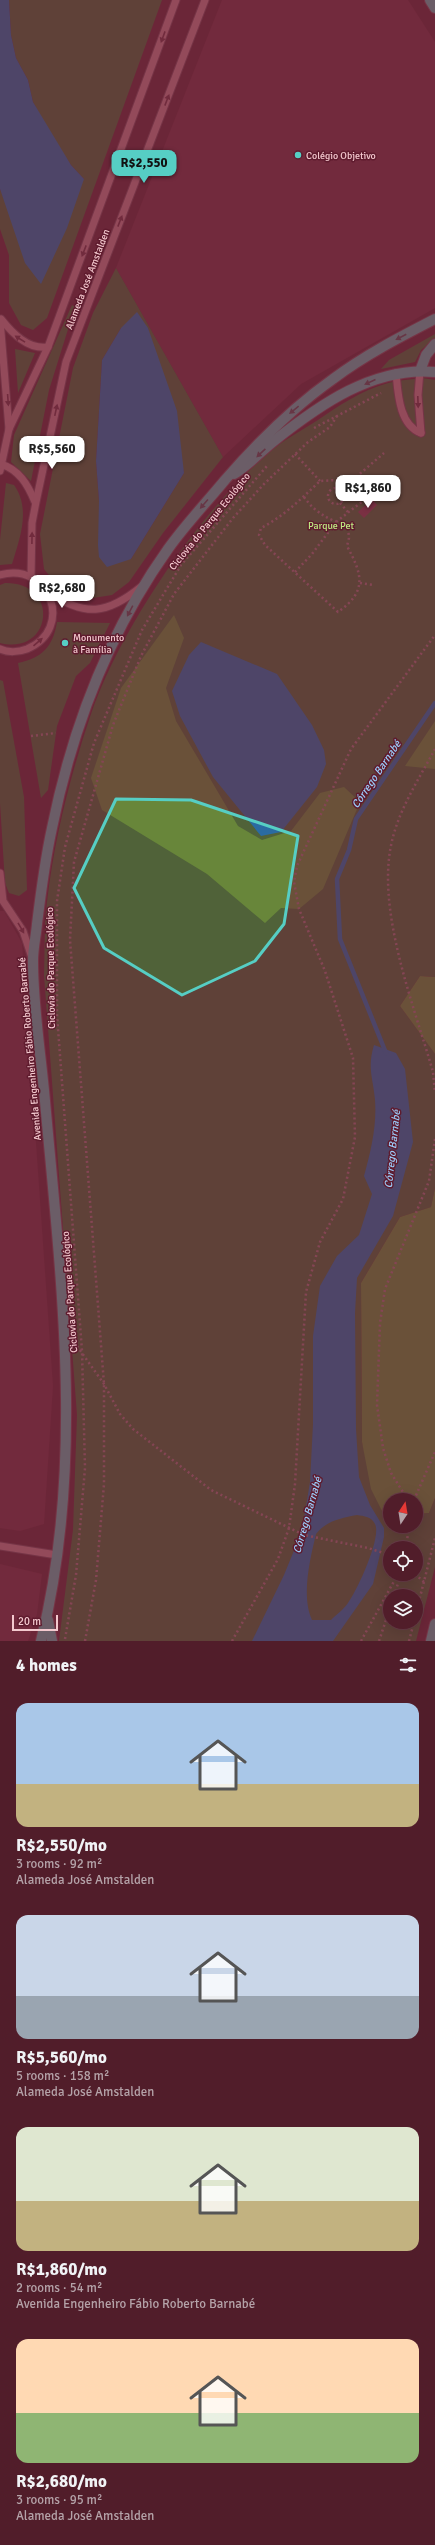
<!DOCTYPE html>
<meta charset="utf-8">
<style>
body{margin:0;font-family:Signika,sans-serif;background:#5b2a36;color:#f1f3f6;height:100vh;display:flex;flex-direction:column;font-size:15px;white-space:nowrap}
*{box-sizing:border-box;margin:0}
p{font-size:13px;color:#b4a2a8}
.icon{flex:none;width:22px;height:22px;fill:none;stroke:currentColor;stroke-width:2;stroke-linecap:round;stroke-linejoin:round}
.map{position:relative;height:1641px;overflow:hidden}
.drawer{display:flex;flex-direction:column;background:#511d2a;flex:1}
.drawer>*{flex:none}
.needle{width:26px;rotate:12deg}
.fabs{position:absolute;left:383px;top:1493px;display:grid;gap:8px}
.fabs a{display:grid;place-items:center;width:40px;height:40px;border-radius:50%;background:#511d2a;box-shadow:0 4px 16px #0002,0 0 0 1px #673b47;font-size:20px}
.scale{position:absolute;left:12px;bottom:10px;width:46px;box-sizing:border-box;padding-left:4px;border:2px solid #f4c9cf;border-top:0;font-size:11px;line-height:14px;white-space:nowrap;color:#f4c9cf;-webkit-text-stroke:3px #5f1b2e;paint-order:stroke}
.price{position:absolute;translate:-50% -34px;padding:0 9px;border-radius:8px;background:#fff;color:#222;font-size:13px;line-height:26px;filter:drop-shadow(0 1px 2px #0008)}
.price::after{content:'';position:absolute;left:50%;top:24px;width:12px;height:9px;margin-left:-6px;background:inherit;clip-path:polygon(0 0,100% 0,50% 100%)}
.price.active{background:#56cec4;color:#111}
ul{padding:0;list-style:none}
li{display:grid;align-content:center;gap:8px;height:212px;padding:0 16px}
li span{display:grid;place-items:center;height:124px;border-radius:12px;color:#555}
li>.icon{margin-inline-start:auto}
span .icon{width:72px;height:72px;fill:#fffc;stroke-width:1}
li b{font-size:17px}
h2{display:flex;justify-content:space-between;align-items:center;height:48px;padding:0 16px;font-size:17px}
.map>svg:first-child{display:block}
.built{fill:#7b2f43}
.green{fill:#506239;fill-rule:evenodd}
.forest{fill:#68863a}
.water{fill:#2a6ba2;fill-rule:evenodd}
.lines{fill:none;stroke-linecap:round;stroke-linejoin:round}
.stream{stroke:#2a6ba2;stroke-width:4.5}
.building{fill:#8d3d50}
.minor-casing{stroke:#824657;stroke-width:9}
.major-casing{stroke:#824657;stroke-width:12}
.path{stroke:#a56b77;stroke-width:2.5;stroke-dasharray:2 3;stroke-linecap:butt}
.minor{stroke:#c37584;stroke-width:7}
.major{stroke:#6aa1a0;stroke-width:10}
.oneway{fill:#783244}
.oneway2{fill:#634a56}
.marked{fill:none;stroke:#56cec4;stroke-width:3;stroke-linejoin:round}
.poi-dot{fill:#56cec4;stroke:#5f1b2e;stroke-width:1.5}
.labels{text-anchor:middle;stroke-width:3;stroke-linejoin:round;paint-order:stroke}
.poi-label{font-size:10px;fill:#f4c9cf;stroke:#5f1b2e;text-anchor:start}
.street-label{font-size:10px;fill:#f4c9cf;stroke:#5f1b2e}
.park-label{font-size:10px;fill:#bfea83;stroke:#5f1b2e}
.water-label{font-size:11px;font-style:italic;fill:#9bccfa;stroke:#5f1b2e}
</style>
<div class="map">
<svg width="435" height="1641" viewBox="0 0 435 1641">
<rect width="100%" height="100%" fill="#6c2738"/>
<!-- built -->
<g class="built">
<path d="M222,0H408L435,42V308L301,384L223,457L116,268Z"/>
<path d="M0,911H4L22,943L53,1386L44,1524L20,1531L0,1528Z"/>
<path d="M0,1564L42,1574L37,1614L28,1641H0Z"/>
</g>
<!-- green -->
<g class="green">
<path d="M9,0H162L47,318L33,330L21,325L9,303V255L0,229V189L5,201L84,179L71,165L52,137L33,102L28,80L16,58L11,35Z"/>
<path d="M116,268L223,457L163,533L129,582L112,595L93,598L65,595L44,569L40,534L73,368L93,313ZM121,328H148L184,473L131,559L99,557V501L96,461L102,360Z"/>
<path d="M72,305L75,307L49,390L31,481L11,462L14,435Z"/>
<path d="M435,334V338L421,350L415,362L381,369L389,360Z"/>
<path d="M15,349L35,353L18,393Z"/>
<path d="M422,378L435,380V977L420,976L400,1006L435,1054V1188L431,1207L400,1217L361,1283L362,1442L383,1515L390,1514V1526H416V1514L429,1513L435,1498V1567L416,1641H59L73,1530L77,1415L44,975C45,951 44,926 47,902C54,840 70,777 90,717C119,630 198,514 267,454C283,440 301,431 318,420C338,406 361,391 385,384C396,380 410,380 422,378ZM390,1548H416V1574H390ZM390,1596H416V1622H390Z"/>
<path d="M6,483L14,485C31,509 20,538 12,564L0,565V540Z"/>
<path d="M5,583C61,582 52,656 0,643V585Z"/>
<path d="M57,622L110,623L90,663L76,676L57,726L48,790L41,798L18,663C42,658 53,647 57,622Z"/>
<path d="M0,680L3,681L24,797L27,890L19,896L9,893L5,883L0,803Z"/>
</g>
<!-- forest -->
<g class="forest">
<path d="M174,615L184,638L166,688L176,721L238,826L262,840L291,831L320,793L344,787L360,802L323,889L299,909L281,908L265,923L207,874L102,810L91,778L121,688Z"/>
<path d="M435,721V769L405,766Z"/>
<path d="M420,976L435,977V1054L400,1006Z"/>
<path d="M435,1188V1498L429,1513L416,1514V1500H390V1514L384,1515L371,1489L362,1442L361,1283L400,1217L431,1207Z"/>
</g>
<!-- water -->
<g class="water">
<path d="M0,0H9L11,35L16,58L28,80L33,102L71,165L84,179L67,228L41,284L25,263L0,189Z"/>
<path d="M137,312L148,328L177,411L184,473L131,559L107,567L99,557L98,545L99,501L96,461L102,360L121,328Z"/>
<path d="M201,642L277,674L312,725L324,750L326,764L317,787L281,832L261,836L213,777L180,716L172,691L189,655Z"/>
<path d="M374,1045L396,1053L405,1069L413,1142L393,1216L357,1278L355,1313L356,1429L359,1477L370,1505L384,1528V1537L373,1584L333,1641H252L284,1575L302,1531L310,1482L313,1424V1336L320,1286L337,1256L359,1235L372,1194L364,1176C371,1151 377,1125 375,1100C373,1077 367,1068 374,1045ZM357,1515C364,1516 372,1517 375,1524C382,1537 357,1591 348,1603C344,1609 336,1615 331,1620H312C301,1596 310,1559 316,1534C326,1521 341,1518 357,1515Z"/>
</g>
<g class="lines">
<!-- stream -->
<path class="stream" d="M386,1053L340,939L337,879L349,850L356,819L435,703"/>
</g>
<!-- building -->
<path class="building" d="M372,499L377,505L364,518L358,512Z"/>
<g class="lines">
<!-- minor casing -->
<g class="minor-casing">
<g id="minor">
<path d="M1,319C12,333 28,350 48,347"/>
<path d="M0,320L9,429L0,471"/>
<path d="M420,371L418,395L421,433"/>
<path d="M396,373C398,393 399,425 421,433"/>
<path d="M9,429L48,347L176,0"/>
<path d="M0,464C19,469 28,485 35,502"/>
<path d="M0,575C50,561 75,629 27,649C19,652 8,653 0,649"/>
<path d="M31,577L32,523L36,502L66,362L205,0"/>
<path d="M48,592C85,617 107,615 142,586"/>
<path d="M0,873L3,901L23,931L31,955"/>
<path d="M0,1546L57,1555"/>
</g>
</g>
<!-- major casing -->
<g class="major-casing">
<g id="major">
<path d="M430,0L435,8"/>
<path d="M420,371L426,355L435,344"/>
<path d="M234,474C249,465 260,452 274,441C319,405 374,366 435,372"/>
<path d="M48,1620L52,1641"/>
<path d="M41,1641C85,1464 61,1280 45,1101C41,1055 33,1007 33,961C33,948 36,936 37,924C41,891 45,860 52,828C72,729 109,632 168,549C185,525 206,503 225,480C258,442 292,408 333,379C365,355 400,337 435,319"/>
<path d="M431,1641L435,1624"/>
</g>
</g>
<!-- path -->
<g class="path">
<path d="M314,428L381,393"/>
<path d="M295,454L320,481"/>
<circle cx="336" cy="496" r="8"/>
<path d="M341,490L384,453"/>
<path d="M304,497C316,514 329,519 348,527L349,538L347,546C362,574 368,591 338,612L265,545L259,535L261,528C284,516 301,499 320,481L355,479"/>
<path d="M340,503L348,512"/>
<path d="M295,572L312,554L336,522L368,497"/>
<path d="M360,583L373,585"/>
<path d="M31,736L56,733"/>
<path d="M435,749C420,777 401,806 393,837C374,906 414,1005 433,1072L435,1093"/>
<path d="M77,1346L104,1384L120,1414L133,1429L211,1490L304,1535L368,1548L390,1555"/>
<path d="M408,1500L391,1473L383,1448L377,1405L380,1323L385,1289L429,1181L435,1139"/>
<path d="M414,1500L435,1452"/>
<path d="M406,1548L409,1526"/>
<path d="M415,1574L424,1582"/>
<path d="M394,1596L401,1574"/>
<path d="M416,1613L435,1538"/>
<path d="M65,1639L76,1575L85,1468L82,1351L57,1015V901L65,847L94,743L142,630L181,565L267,466"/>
<path d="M85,1641L96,1580L104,1484V1384L70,940L74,862L113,725L141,656L174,594L233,518L264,484L308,442L330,427L337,416"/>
<path d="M232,1641L278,1559L289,1528L295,1484L306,1292L320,1242L343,1199L355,1137L353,1058L325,971L299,909L294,882L297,866L351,749L435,635"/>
<path d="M361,1641L398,1574"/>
<path d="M379,1641L390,1608"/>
<path d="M409,1641L414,1622"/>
</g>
<!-- minor -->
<use href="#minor" class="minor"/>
<!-- major -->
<use href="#major" class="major"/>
</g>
<!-- one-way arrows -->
<defs><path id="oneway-solid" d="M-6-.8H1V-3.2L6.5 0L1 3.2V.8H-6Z"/></defs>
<g class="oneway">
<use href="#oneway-solid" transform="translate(163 37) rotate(110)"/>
<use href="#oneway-solid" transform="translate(167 100) rotate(-69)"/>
<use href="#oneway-solid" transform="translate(120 221) rotate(-69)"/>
<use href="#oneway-solid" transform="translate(84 251) rotate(111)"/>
<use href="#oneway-solid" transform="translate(20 339) rotate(-148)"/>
<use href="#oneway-solid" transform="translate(8 400) rotate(86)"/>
<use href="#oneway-solid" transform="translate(418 402) rotate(88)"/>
<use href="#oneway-solid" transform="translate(56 410) rotate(-78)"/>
<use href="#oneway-solid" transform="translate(32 538) rotate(-89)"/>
<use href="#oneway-solid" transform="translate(38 642) rotate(-41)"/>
<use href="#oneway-solid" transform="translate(21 928) rotate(60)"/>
</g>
<g class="oneway2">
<use href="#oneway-solid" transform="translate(401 337) rotate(152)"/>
<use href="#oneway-solid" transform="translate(370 382) rotate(156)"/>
<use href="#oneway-solid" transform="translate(294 410) rotate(141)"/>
<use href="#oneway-solid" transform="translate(261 453) rotate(137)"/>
<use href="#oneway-solid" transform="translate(204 504) rotate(131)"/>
<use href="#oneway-solid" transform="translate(130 611) rotate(118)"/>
</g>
<!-- marked area -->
<path d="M0 0H435V1641H0ZM116,799L191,800L298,836L284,924L255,961L182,995L104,948L74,888Z" fill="#6c2738" fill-opacity=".55" fill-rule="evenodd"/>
<path class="marked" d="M116,799L191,800L298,836L284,924L255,961L182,995L104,948L74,888Z"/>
<!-- markers -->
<g class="poi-dot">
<circle cx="298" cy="155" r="4"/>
<circle cx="65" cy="643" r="4"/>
</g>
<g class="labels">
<!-- poi labels -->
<g class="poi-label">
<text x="306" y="159">Colégio Objetivo</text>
<text x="73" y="641">Monumento<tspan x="73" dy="12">à Família</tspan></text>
</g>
<!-- street labels -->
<g class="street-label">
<text transform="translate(87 279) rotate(-69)" y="4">Alameda José Amstalden</text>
<text transform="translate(209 521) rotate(-51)" y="4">Ciclovia do Parque Ecológico</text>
<text transform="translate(50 968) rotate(-91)" y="4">Ciclovia do Parque Ecológico</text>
<text transform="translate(29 1049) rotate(-95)" y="4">Avenida Engenheiro Fábio Roberto Barnabé</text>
<text transform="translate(69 1292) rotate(-94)" y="4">Ciclovia do Parque Ecológico</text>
</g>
<!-- park labels -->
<g class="park-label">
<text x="331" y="529">Parque Pet</text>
</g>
<!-- water labels -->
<g class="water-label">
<text transform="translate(376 774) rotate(-56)" y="4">Córrego Barnabé</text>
<text transform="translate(392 1149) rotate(-84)" y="4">Córrego Barnabé</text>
<text transform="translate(307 1515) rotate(-74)" y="4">Córrego Barnabé</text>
</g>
</g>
</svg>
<div class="fabs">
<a><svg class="needle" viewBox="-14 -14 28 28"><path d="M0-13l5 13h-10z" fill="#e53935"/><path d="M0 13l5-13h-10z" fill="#b4a2a8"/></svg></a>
<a><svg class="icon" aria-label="locate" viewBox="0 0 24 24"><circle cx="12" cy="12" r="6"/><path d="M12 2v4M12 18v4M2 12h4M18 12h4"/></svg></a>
<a><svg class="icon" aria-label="layers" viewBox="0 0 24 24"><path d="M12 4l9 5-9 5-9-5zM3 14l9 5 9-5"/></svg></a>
</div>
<div class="scale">20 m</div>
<b class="price active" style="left:144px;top:184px">R$2,550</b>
<b class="price" style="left:52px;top:470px">R$5,560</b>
<b class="price" style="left:368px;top:509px">R$1,860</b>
<b class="price" style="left:62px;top:609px">R$2,680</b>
</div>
<section class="drawer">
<h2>4 homes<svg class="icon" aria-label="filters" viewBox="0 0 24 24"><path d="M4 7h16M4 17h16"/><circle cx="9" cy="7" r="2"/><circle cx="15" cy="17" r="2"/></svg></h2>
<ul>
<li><span style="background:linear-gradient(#a9c7e8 65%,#c2b280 0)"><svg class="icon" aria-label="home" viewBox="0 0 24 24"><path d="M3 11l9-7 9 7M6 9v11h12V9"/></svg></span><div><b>R$2,550/mo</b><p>3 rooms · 92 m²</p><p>Alameda José Amstalden</p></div></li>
<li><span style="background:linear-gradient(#c9d6e8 65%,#9aa5b1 0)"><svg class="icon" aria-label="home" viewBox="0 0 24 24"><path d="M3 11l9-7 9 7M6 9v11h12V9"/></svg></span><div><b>R$5,560/mo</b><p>5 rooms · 158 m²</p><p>Alameda José Amstalden</p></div></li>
<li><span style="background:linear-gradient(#dfe7d0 60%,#c2b280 0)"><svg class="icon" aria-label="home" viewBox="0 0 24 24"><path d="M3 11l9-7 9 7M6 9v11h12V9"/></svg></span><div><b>R$1,860/mo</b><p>2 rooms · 54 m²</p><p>Avenida Engenheiro Fábio Roberto Barnabé</p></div></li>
<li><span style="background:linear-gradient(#ffd9b3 60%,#8fb573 0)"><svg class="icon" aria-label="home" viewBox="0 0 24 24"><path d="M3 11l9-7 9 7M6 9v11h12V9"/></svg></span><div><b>R$2,680/mo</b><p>3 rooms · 95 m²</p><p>Alameda José Amstalden</p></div></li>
</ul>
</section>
